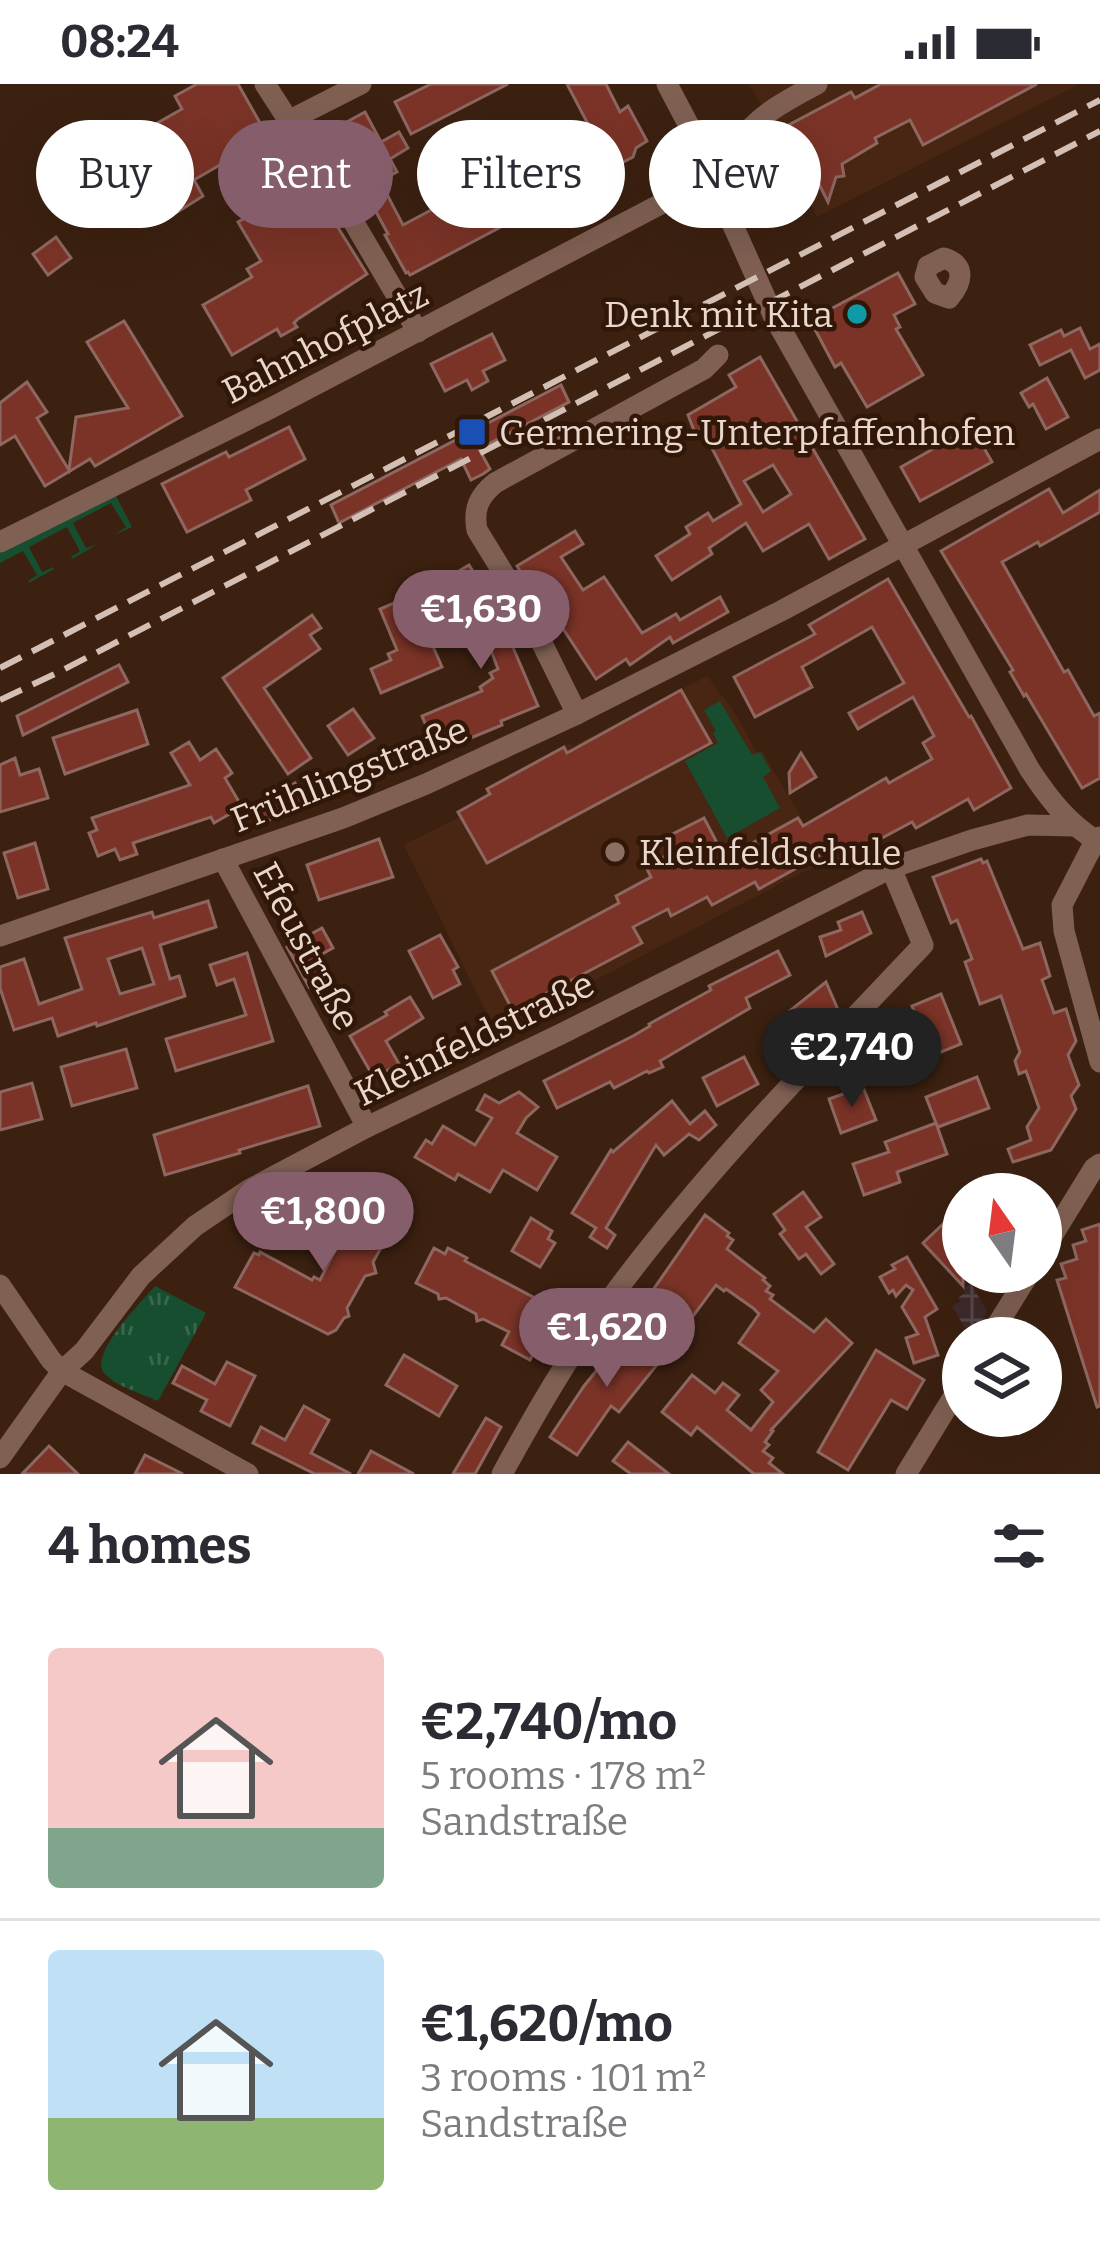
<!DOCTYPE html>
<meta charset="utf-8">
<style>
body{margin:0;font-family:Bitter,serif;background:#f2f2f3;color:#2b2b33;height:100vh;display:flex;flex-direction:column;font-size:45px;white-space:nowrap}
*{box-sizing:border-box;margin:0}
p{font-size:39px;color:#7c7c81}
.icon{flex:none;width:66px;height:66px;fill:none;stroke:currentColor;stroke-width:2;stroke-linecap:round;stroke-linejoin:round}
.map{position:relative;height:1390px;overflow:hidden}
.panel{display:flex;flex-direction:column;background:#fff;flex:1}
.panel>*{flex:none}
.guide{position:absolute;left:36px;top:36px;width:1029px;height:108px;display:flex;gap:24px}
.needle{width:78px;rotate:346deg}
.fabs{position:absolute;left:942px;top:1089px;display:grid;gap:24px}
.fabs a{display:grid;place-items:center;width:120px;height:120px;border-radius:50%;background:#fff;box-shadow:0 12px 48px #0002;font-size:60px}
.price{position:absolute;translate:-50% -102px;padding:0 27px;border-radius:42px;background:#855d6b;color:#fff;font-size:39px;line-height:78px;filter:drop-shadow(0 3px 6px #0008)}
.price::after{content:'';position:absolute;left:50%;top:72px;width:36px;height:27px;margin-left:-18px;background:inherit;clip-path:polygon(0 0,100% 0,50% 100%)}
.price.on{background:#222;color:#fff}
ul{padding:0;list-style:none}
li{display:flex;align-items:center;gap:36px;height:300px;padding:0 48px}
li+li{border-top:3px solid #e1e1e2}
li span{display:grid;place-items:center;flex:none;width:336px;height:240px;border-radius:12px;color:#555}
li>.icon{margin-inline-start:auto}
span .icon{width:144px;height:144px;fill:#fffc;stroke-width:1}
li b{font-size:51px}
h2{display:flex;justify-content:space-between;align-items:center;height:144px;padding:0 48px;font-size:51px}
.chip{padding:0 42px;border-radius:54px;background:#fff;box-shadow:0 12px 48px #0002;font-size:42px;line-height:108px}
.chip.on{background:#855d6b;color:#fff}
.status{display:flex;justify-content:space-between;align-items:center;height:84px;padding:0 60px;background:#fff;direction:ltr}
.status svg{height:33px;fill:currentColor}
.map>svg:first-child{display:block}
.built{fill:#482613}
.industrial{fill:url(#industrial-grid)}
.grass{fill:#174e2f}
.park{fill:url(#park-tufts)}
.building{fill:#7b3327;stroke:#8d6760;stroke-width:3;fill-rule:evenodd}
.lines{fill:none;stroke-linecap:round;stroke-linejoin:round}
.minor{stroke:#806053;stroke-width:21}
.rail{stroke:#d3bfb4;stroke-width:6;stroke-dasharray:24 12;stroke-linecap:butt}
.culture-dot{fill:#0f9aa8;stroke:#311707;stroke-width:4.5}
.transit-dot{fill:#1a4fb4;stroke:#311707;stroke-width:4.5}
.education-dot{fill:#8d6e63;stroke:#311707;stroke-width:4.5}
.labels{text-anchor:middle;stroke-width:9;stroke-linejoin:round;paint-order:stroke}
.poi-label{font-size:36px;fill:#e9d6cc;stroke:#311707;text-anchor:start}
.street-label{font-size:36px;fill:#e9d6cc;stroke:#311707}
</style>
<div class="status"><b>08:24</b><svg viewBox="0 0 49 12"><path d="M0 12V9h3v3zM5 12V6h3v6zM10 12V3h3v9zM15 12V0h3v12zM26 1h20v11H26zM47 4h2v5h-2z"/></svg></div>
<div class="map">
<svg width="1100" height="1390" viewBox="0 0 1100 1390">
<defs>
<pattern id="industrial-grid" width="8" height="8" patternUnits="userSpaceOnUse" patternTransform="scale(3)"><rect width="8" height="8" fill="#3e2a2c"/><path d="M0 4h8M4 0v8" fill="none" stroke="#5a4849"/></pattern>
<pattern id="park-tufts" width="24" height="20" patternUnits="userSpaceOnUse" patternTransform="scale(3)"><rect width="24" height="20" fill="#174e2f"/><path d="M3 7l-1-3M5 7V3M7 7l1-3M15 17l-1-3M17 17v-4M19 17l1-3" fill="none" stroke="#39674c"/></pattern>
</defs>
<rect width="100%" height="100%" fill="#3c2111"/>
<!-- built -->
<g class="built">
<path d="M749,0H1079L817,133L766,28Z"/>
<path d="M707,592L735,629L757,669L762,667L826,776L496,948L404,761L460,733L458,728L486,710V703L570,659L573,662Z"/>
</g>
<!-- industrial -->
<path class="industrial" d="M971,1200L987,1227L971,1254L952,1222L960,1218L958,1214L965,1209L963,1204Z"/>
<!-- grass -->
<g class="grass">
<circle cx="713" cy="90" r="31"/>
<path d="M114,408L132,443L114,451L126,443L111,419L73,439L86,464L98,460L72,475L71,473L80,467L67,443L29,463L42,488L53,483L54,485L29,499L28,497L37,491L23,467L0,479V467Z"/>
<path d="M720,617L752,671L760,668L771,687L763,693L780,724L727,754L685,677L718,659L713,649L716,647L704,626Z"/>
</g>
<!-- park -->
<path class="park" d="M155,1202L206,1229L158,1317C143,1310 117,1303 105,1290C87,1271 142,1218 155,1202Z"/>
<!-- building -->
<g class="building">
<path d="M197,0H238L268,53L194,96L203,112L176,129L131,54L182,25L175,12Z"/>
<path d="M431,0H508L411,50L395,18Z"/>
<path d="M567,0H606L620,28L628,22L647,57L636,64L633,73L410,191L408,188L406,189L385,151L388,150L332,46L365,28L381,58L399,48L408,64L390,75L397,88L380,97L403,141L476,102L471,92L485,85L490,95L578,49L576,46L588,40Z"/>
<path d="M881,0H1037L923,61L910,36L875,54L877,59L842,80L844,92L836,93L828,118L816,94L797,95L788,56L783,44L851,8L855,14Z"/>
<path d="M302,86L367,190L298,235L294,239L297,243L281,252L277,245L232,271L203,221L252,193L247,185L261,177L238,138L288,108L282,98Z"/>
<path d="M56,153L71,174L48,191L33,170Z"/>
<path d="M898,189L915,220L894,231L900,243L896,245L923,291L867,323L841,279L835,283L810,236Z"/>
<path d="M124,237L182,332L95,382L90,375L45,402L15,352L0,361V319L27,298L47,328L37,334L69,386L76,333L128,324L87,258Z"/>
<path d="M1080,244L1090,265L1100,260V286L1085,294L1071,266L1040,281L1030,261L1061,246L1064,252Z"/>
<path d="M492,250L505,276L483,287L488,297L472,306L467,296L445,307L431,280Z"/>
<path d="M760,273L865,455L829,475L809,440L763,467L746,439L709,464L712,470L672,496L656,472L690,450L686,443L708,429L713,437L741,420L702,345L695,349L688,331L736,303L729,291ZM773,381L791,410L763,428L744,397Z"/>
<path d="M1047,294L1068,333L1046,345L1033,320L1029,323L1021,309Z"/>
<path d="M561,301L569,318L479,365L490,385L483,390L471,396L461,375L339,439L331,421Z"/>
<path d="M289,343L305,375L246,406L251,416L187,448L162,400L226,368L229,373Z"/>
<path d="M972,343L992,378L920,417L901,383Z"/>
<path d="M1049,405L1063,429L1100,406V428L1040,462L1038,458L1002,478L1064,588L1068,586L1094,632L1100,629V694L1082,704L1026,610L1024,612L1010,588L1013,586L941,467Z"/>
<path d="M575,447L583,460L561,473L583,506L604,493L642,549L676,530L680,536L720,513L728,528L673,559L670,553L630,581L626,575L596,595L529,493L525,495L517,482Z"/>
<path d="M469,481L497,526L538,622L501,637L502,641L437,668L422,632L482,607L480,603L493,594L490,589L498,585L474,522L456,533L437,500Z"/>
<path d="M888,495L969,633L971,632L1011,704L974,726L968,715L916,744L912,738L839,777L831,765L759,805L755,798L712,821L707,813L671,832L668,825L633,843L642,859L513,927L492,887L619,819L616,812L651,793L645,781L673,769L665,754L704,734L725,774L798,734L803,742L886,694L889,699L932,675L923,659L934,652L913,613L858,645L849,629L904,599L872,543L802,583L812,603L755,633L734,593L815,550L809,541Z"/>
<path d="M408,513L430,540L424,542L442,583L381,609L371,585L391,576L388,570L397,566L380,525Z"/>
<path d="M312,531L321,544L310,551L320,565L264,604L311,674L288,690L223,594Z"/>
<path d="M119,581L128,598L23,651L17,632Z"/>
<path d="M681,606L711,659L487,779L458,728L490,710L487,705L564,663L567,669Z"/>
<path d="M353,625L374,654L348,671L328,642Z"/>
<path d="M137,626L148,660L65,690L53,654Z"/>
<path d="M189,658L200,676L216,665L232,689L225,694L242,723L214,739L211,733L133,759L137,770L120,776L115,765L98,772L89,749L97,746L92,734L190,701L171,669Z"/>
<path d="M801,669L816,693L790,709L789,689Z"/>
<path d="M15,674L20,691L39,685L48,714L0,728V681Z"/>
<path d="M295,699L304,713L266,738L256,724Z"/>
<path d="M379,755L393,793L319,816L307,781Z"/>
<path d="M35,759L48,805L18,814L4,769Z"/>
<path d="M981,775L983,779L987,777L1023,865L1040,859L1050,892L1042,896L1054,929L1066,925L1076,957L1068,971L1079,1001L1071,1012L1076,1025L1051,1066L1013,1078L1008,1065L1031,1056L1027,1043L1039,1024L1026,987L1019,990L1015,977L1020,968L1001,912L980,920L965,878L972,875L957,836L951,839L933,793Z"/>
<path d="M208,817L216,843L160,861L170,895L179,892L185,912L97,942L96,939L58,952L52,934L14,946L0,904V883L24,875L39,920L82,905L65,854L152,828L154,834ZM142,864L154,900L120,910L108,875Z"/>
<path d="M862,828L871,849L826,872L820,853L841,846L838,838Z"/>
<path d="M322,844L333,864L315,874L326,894L309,903L287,863Z"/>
<path d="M440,851L458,883L453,886L460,900L433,914L409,867Z"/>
<path d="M778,867L790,891L746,914L750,924L660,977L663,983L649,989L647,987L614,1004L610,998L557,1024L544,997L633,952L650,942L649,940L711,906L709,902Z"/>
<path d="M247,869L273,957L176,987L166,955L246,931L234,895L217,901L210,881Z"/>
<path d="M826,898L839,928L805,962L781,934Z"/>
<path d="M941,910L961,960L931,972L912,922Z"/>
<path d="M410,913L423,934L386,957L399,980L374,994L350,952L387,931L385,928Z"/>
<path d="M126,965L137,1004L72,1022L61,983Z"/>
<path d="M744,973L758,1000L717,1022L703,994Z"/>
<path d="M977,993L989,1024L938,1043L936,1039L947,1070L897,1088L900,1098L864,1111L853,1080L889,1068L885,1058L936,1039L926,1013Z"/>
<path d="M32,999L42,1035L0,1046V1008Z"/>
<path d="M308,1002L320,1042L239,1066L240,1069L165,1091L154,1051Z"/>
<path d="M863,1003L876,1036L841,1049L829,1015Z"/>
<path d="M519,1008L538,1023L526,1034L517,1049L557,1073L537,1106L503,1086L490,1108L458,1090L455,1096L415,1073L426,1056L432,1060L443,1042L475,1061L492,1034L477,1026L485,1011L499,1019Z"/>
<path d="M672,1017L690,1040L705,1027L716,1041L699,1056L689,1050L664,1071L656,1061L606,1144L615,1151L607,1164L590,1153L596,1144L572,1129L611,1066L613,1068Z"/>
<path d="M803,1108L821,1133L806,1143L834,1180L821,1190L806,1170L799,1175L780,1150L785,1146L774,1130Z"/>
<path d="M361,1116L397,1135L389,1151L391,1161L381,1164L373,1178L376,1189L365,1192L347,1224L349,1232L344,1234L336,1246L328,1250L235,1203L254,1169L259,1171L260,1168L312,1196L314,1193L320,1196Z"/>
<path d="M963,1121V1202L923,1159Z"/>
<path d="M705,1131L729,1149L727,1152L733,1156L727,1165L765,1194L763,1196L770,1202L766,1207L773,1211L770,1215L814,1248L826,1235L852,1259L771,1346L773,1347L765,1358L769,1361L763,1367L773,1374L769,1379L783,1390H754L697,1343L691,1351L662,1328L692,1291L715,1309L723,1299L739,1311L727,1326L751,1346L773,1318L761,1306L778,1287L739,1259L759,1230L753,1224L726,1205L724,1207L716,1201L682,1247L644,1219Z"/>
<path d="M531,1134L552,1147L548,1155L555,1159L540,1183L512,1167Z"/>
<path d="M1100,1140V1322L1097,1323L1057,1196L1066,1194L1061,1180L1077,1175L1073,1161L1086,1157L1082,1146Z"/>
<path d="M434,1164L445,1170L448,1164L467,1174L465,1177L552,1223L549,1228L554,1231L530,1276L502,1261L509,1248L483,1235L477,1237L476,1230L446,1214L439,1215L438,1210L416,1199Z"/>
<path d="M907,1173L937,1225L925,1233L938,1271L914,1279L906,1254L918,1250L902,1223L913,1206L906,1201L896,1212L893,1206L889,1209L880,1193L895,1185L892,1181Z"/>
<path d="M630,1245L664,1272L619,1328L611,1322L577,1371L550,1353L584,1302Z"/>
<path d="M876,1266L924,1296L907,1325L891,1316L848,1386L818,1368Z"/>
<path d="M404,1271L457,1302L439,1332L386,1301Z"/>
<path d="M227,1278L255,1292L230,1342L201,1327L207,1316L173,1299L182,1282L215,1300Z"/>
<path d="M304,1322L329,1336L311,1369L351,1390H315L253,1359L261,1343L285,1356Z"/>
<path d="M486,1334L501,1343L475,1390H453Z"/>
<path d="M628,1358L642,1369L669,1390H631L613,1377Z"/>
<path d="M49,1362L78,1390H22Z"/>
<path d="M371,1367L414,1390H358Z"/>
<path d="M145,1371L183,1390H135Z"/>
</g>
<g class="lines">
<!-- minor -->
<g class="minor">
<path d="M265,0L350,132L418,248"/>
<path d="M667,0L696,55"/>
<path d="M288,37L361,0"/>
<circle cx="712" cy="91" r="40"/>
<path d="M738,60C758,30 786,17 817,0"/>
<path d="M727,128L773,231L1030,686C1050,716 1068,740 1100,759"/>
<path d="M944,174C967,181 962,199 949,214L935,209L925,193L928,182Z"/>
<path d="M0,458L271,324L678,111"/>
<path d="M577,630L523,521L477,446C473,425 479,412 495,399L704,285L718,271"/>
<path d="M1100,753L1095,757L1062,821L1064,847L1100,978"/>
<path d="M223,775L367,1043"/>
<path d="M0,852L343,734L426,700L577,630L781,527L1100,355"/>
<path d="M1041,1170L1094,1084L1100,1080"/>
<path d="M0,1201L51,1276L62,1287L248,1390"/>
<path d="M989,1254L1030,1188"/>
<path d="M0,1374L62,1287L84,1267L141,1192L195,1142L250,1105L367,1043L559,951L891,784L972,756L1028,741L1073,742"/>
<path d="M502,1390C534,1332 568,1272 608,1218C702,1090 814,976 923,861L891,784"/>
<path d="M906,1390L963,1297"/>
</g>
<!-- rail -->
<g class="rail">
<path d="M0,584L1100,16"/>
<path d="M0,616L59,588L1100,47"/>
</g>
</g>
<!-- markers -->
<circle class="culture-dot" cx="857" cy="230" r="12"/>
<rect class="transit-dot" x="457" y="333" width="30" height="30" rx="6"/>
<circle class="education-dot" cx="615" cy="768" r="12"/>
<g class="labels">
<!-- poi labels -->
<g class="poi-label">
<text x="833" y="243" text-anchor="end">Denk mit Kita</text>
<text x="499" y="361">Germering-Unterpfaffenhofen</text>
<text x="639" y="781">Kleinfeldschule</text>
</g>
<!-- street labels -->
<g class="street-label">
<text transform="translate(325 258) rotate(-27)" y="13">Bahnhofplatz</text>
<text transform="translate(349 690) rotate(-22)" y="13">Frühlingstraße</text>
<text transform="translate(307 862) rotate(62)" y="13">Efeustraße</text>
<text transform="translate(474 954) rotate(-26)" y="13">Kleinfeldstraße</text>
</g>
</g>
</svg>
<div class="fabs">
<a><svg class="needle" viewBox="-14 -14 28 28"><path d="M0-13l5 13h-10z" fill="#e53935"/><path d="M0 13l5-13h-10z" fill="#7c7c81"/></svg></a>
<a><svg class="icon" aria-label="layers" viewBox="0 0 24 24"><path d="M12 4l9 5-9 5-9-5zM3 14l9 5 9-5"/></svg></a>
</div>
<b class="price" style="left:481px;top:588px">€1,630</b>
<b class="price on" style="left:852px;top:1026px">€2,740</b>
<b class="price" style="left:323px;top:1190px">€1,800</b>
<b class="price" style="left:607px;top:1306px">€1,620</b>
<div class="guide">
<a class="chip">Buy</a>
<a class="chip on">Rent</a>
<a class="chip">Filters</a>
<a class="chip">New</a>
</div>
</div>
<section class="panel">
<h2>4 homes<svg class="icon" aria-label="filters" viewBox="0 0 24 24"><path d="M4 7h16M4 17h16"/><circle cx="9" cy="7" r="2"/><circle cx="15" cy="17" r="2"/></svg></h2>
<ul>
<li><span style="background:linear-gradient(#f6c9c9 75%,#7fa58c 0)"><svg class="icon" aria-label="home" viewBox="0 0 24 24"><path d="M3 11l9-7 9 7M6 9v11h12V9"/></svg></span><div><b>€2,740/mo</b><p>5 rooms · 178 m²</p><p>Sandstraße</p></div></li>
<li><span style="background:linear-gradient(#bfe0f5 70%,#8fb573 0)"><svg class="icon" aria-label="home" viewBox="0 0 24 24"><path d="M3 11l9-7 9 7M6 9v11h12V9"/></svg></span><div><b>€1,620/mo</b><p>3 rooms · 101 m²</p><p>Sandstraße</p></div></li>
</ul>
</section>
